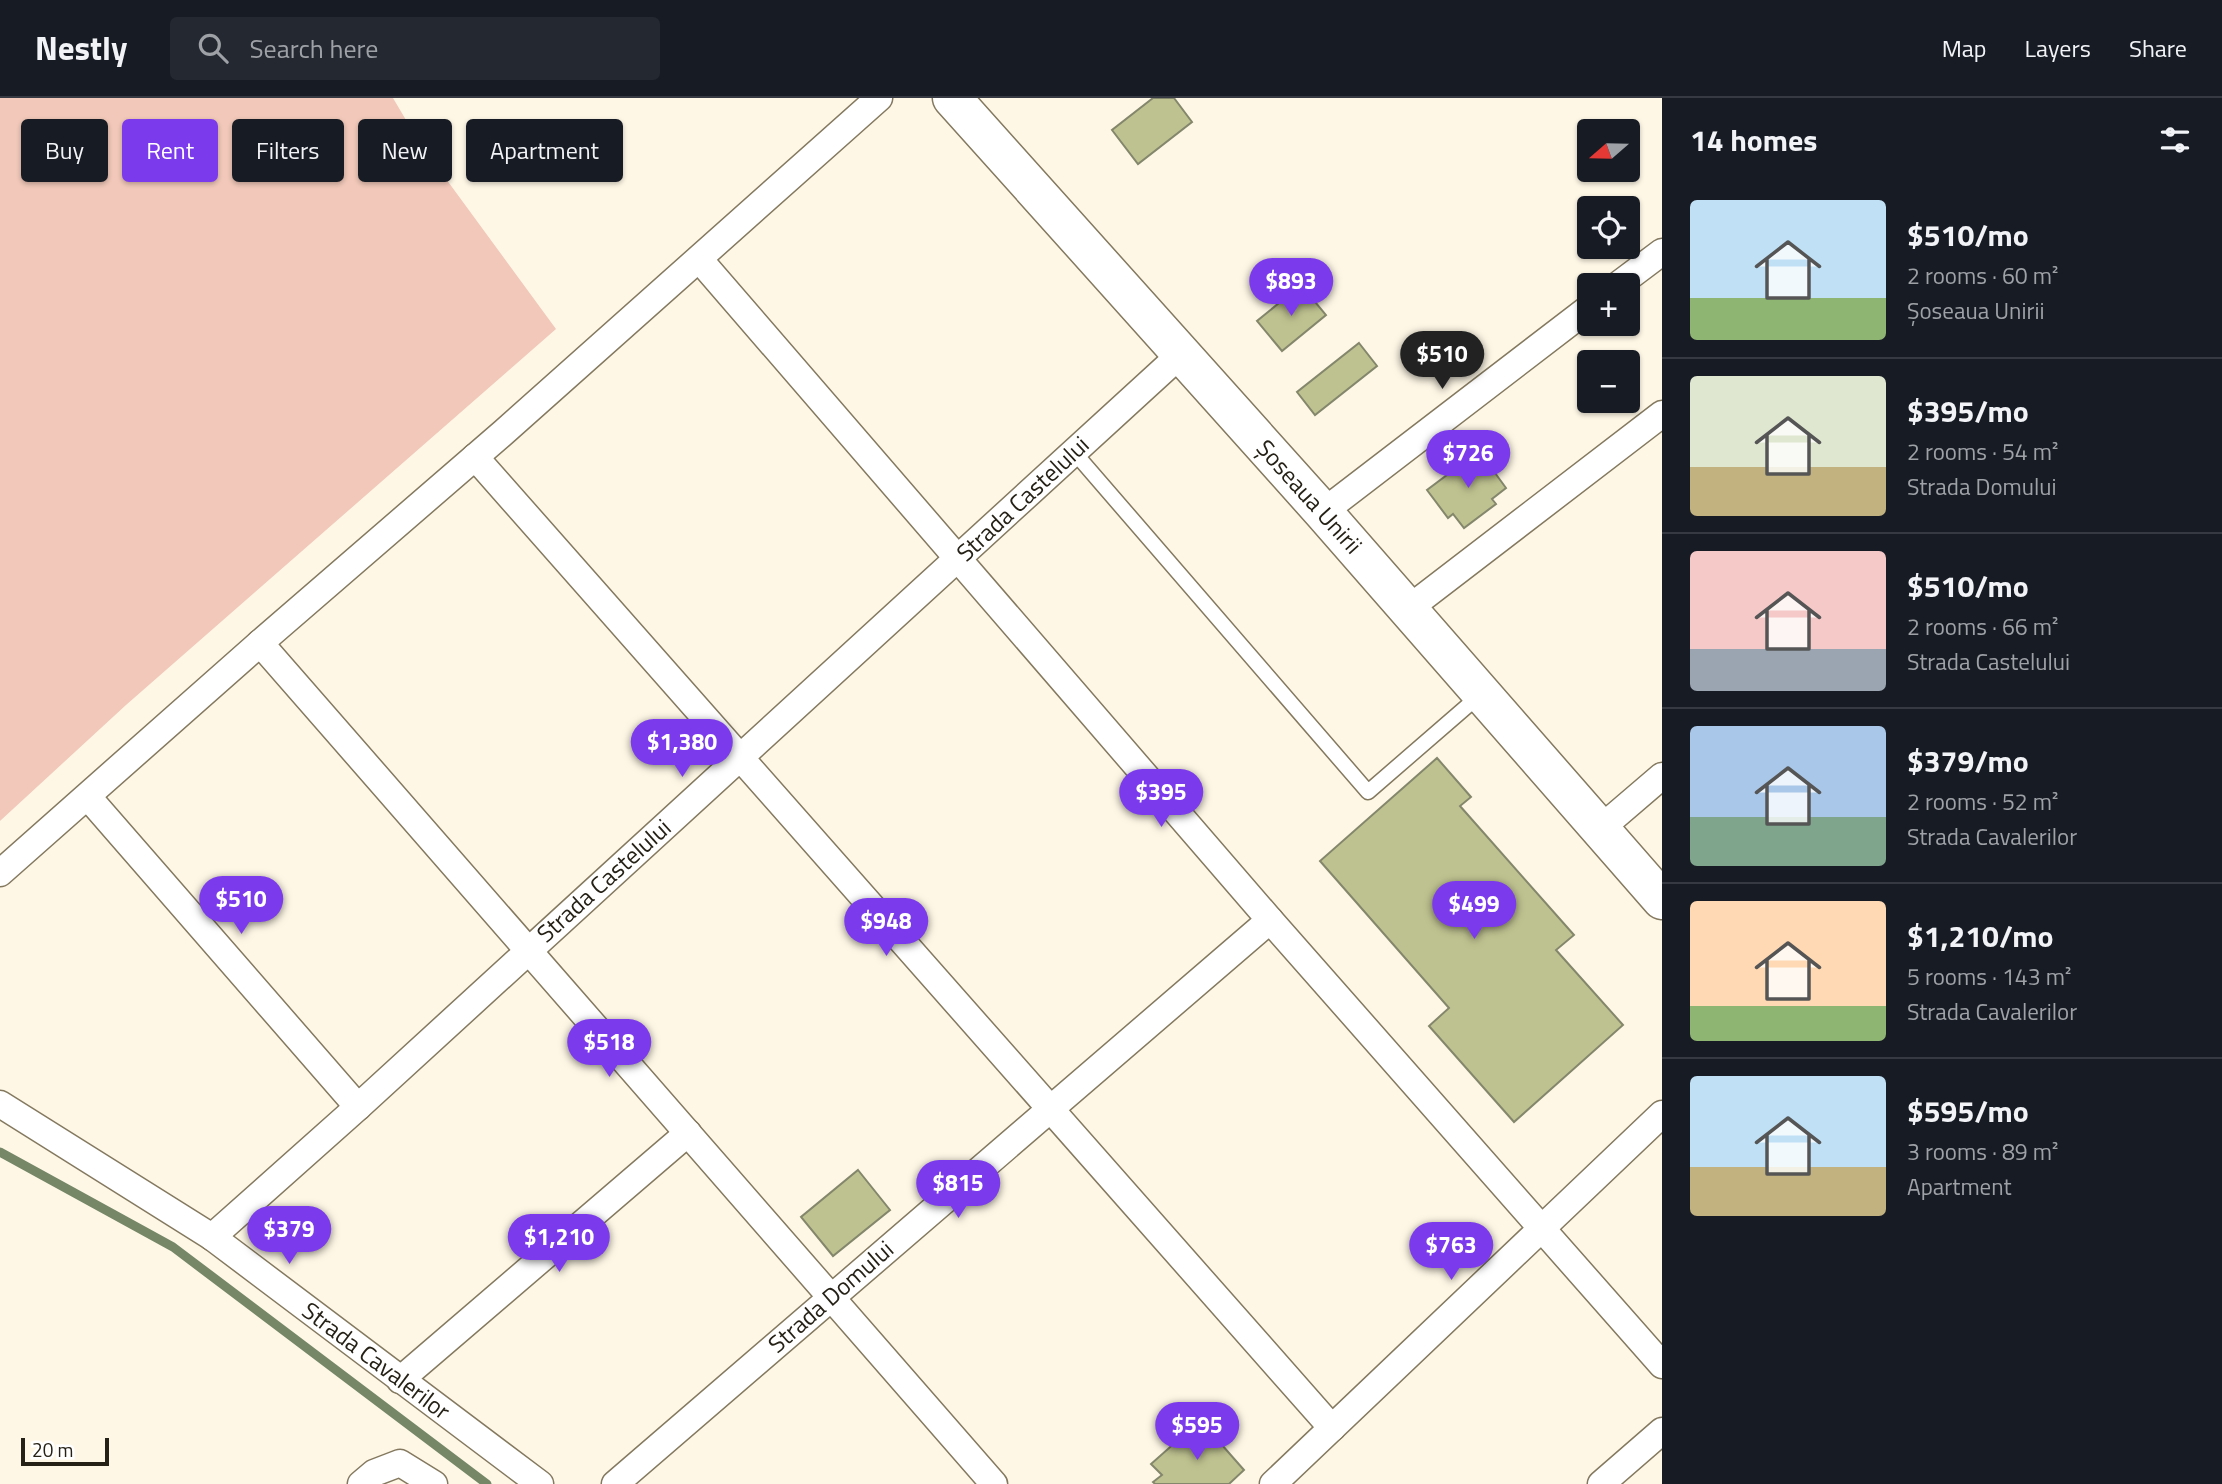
<!DOCTYPE html>
<meta charset="utf-8">
<style>
body{margin:0;font-family:"Titillium Web",sans-serif;background:#242831;color:#f1f3f6;height:100vh;display:flex;flex-direction:column;font-size:26px;white-space:nowrap}
*{box-sizing:border-box;margin:0}
p{font-size:23px;color:#9ea1a6}
.icon{flex:none;width:38px;height:38px;fill:none;stroke:currentColor;stroke-width:2;stroke-linecap:round;stroke-linejoin:round}
.map{position:relative;flex:1;overflow:hidden}
.panel{display:flex;flex-direction:column;background:#171b24;width:560px}
.panel>*{flex:none}
.banner{position:absolute;left:21px;top:21px;width:665px;height:63px;display:flex;gap:14px}
.needle{width:46px;rotate:250deg}
.tools{position:absolute;left:1577px;top:21px;display:grid;gap:14px}
.tools a{display:grid;place-items:center;width:63px;height:63px;border-radius:7px;background:#171b24;box-shadow:0 2px 5px #0004;font-size:35px}
.scale{position:absolute;left:21px;bottom:18px;width:88px;box-sizing:border-box;padding-left:7px;border:4px solid #252116;border-top:0;font-size:19px;line-height:24px;white-space:nowrap;color:#252116;-webkit-text-stroke:5px #fff;paint-order:stroke}
.price{position:absolute;translate:-50% -60px;padding:0 16px;border-radius:24px;background:#7c3aed;color:#fff;font-size:23px;line-height:46px;filter:drop-shadow(0 2px 4px #0008)}
.price::after{content:'';position:absolute;left:50%;top:42px;width:21px;height:16px;margin-left:-10px;background:inherit;clip-path:polygon(0 0,100% 0,50% 100%)}
.price.selected{background:#222;color:#fff}
ul{padding:0;list-style:none}
li{display:flex;align-items:center;gap:21px;height:175px;padding:0 28px}
li+li{border-top:2px solid #363941}
li span{display:grid;place-items:center;flex:none;width:196px;height:140px;border-radius:7px;color:#555}
li>.icon{margin-inline-start:auto}
span .icon{width:84px;height:84px;fill:#fffc;stroke-width:1}
li b{font-size:30px}
h2{display:flex;justify-content:space-between;align-items:center;height:84px;padding:0 28px;font-size:30px}
.tag{padding:0 24px;border-radius:7px;background:#171b24;box-shadow:0 2px 5px #0004;font-size:24px;line-height:63px}
.tag.selected{background:#7c3aed;color:#fff}
header{display:flex;align-items:center;gap:42px;box-sizing:border-box;height:98px;padding:0 35px;background:#171b24;border-bottom:2px solid #363941}
header strong{font-size:33px}
nav{display:flex;gap:38px;margin-inline-start:auto;font-size:24px}
.search{width:490px;height:63px;background:#242831;display:flex;align-items:center;gap:18px;box-sizing:border-box;padding:0 24px;border-radius:7px;color:#9ea1a6;font-size:26px}
main{display:flex;flex:1;min-height:0}
.map>svg:first-child{display:block}
.green{fill:#f1c8b9}
.lines{fill:none;stroke-linecap:round;stroke-linejoin:round}
.stream{stroke:#758766;stroke-width:9}
.building{fill:#bec290;stroke:#84876b;stroke-width:2}
.lane-casing{stroke:#84795f;stroke-width:17}
.street-casing{stroke:#84795f;stroke-width:29}
.secondary-casing{stroke:#84795f;stroke-width:41}
.lane{stroke:#fff;stroke-width:14}
.street{stroke:#fff;stroke-width:26}
.secondary{stroke:#fff;stroke-width:38}
.labels{text-anchor:middle;stroke-width:5;stroke-linejoin:round;paint-order:stroke}
.street-label{font-size:24px;fill:#252116;stroke:#fff}
</style>
<header>
<strong>Nestly</strong>
<div class="search"><svg class="icon" aria-label="search" viewBox="0 0 24 24"><circle cx="10" cy="10" r="6"/><path d="M15 15l6 6"/></svg>Search here</div>
<nav><a>Map</a><a>Layers</a><a>Share</a></nav>
</header>
<main>
<div class="map">
<svg width="1662" height="1386" viewBox="0 0 1662 1386">
<rect width="100%" height="100%" fill="#fef7e6"/>
<!-- green -->
<path class="green" d="M0,0H393L419,44L556,231L126,607L0,723Z"/>
<g class="lines">
<!-- stream -->
<path class="stream" d="M0,1054L173,1149L487,1386"/>
</g>
<!-- building -->
<g class="building">
<path d="M1153,0H1174L1192,24L1138,66L1112,32Z"/>
<path d="M1301,187L1326,217L1282,253L1257,223Z"/>
<path d="M1359,245L1377,268L1315,317L1297,294Z"/>
<path d="M1479,353L1506,390L1492,401L1496,406L1464,430L1453,416L1448,420L1427,392Z"/>
<path d="M1437,660L1471,699L1460,708L1574,837L1556,852L1623,927L1514,1024L1429,928L1449,910L1320,763Z"/>
<path d="M858,1072L890,1112L833,1158L801,1119Z"/>
<path d="M1207,1330L1244,1372L1229,1386H1155L1153,1384L1162,1377L1151,1366L1187,1334L1194,1341Z"/>
</g>
<g class="lines">
<!-- lane casing -->
<g class="lane-casing">
<path id="lane" d="M1074,354L1368,694L1480,597"/>
</g>
<!-- street casing -->
<g class="street-casing">
<g id="street">
<path d="M699,161L1270,822L1662,1267"/>
<path d="M1618,187L1662,154"/>
<path d="M475,359L1332,1330"/>
<path d="M1323,414L1589,210"/>
<path d="M1408,511L1662,316"/>
<path d="M260,545L994,1386"/>
<path d="M88,699L358,1009"/>
<path d="M1600,731L1662,678"/>
<path d="M0,775L260,545L504,334L879,0"/>
<path d="M0,1006L212,1139L540,1386"/>
<path d="M212,1139L358,1009L1181,256"/>
<path d="M400,1282L688,1035"/>
<path d="M361,1386L374,1375L400,1365L434,1386"/>
<path d="M615,1386L1270,822"/>
<path d="M1273,1386L1662,1016"/>
<path d="M1601,1386L1662,1333"/>
</g>
</g>
<!-- secondary casing -->
<g class="secondary-casing">
<path id="secondary" d="M952,0L1323,414L1662,802"/>
</g>
<!-- lane -->
<use href="#lane" class="lane"/>
<!-- street -->
<use href="#street" class="street"/>
<!-- secondary -->
<use href="#secondary" class="secondary"/>
</g>
<g class="labels">
<!-- street labels -->
<g class="street-label">
<text transform="translate(1309 399) rotate(48)" y="8">Șoseaua Unirii</text>
<text transform="translate(1023 401) rotate(-43)" y="8">Strada Castelului</text>
<text transform="translate(604 783) rotate(-42)" y="8">Strada Castelului</text>
<text transform="translate(831 1199) rotate(-41)" y="8">Strada Domului</text>
<text transform="translate(376 1263) rotate(37)" y="8">Strada Cavalerilor</text>
</g>
</g>
</svg>
<div class="tools">
<a><svg class="needle" viewBox="-14 -14 28 28"><path d="M0-13l5 13h-10z" fill="#e53935"/><path d="M0 13l5-13h-10z" fill="#9ea1a6"/></svg></a>
<a><svg class="icon" aria-label="locate" viewBox="0 0 24 24"><circle cx="12" cy="12" r="6"/><path d="M12 2v4M12 18v4M2 12h4M18 12h4"/></svg></a>
<a>+</a>
<a>−</a>
</div>
<div class="scale">20 m</div>
<b class="price" style="left:1291px;top:220px">$893</b>
<b class="price selected" style="left:1442px;top:293px">$510</b>
<b class="price" style="left:1468px;top:392px">$726</b>
<b class="price" style="left:682px;top:681px">$1,380</b>
<b class="price" style="left:1161px;top:731px">$395</b>
<b class="price" style="left:241px;top:838px">$510</b>
<b class="price" style="left:1474px;top:843px">$499</b>
<b class="price" style="left:886px;top:860px">$948</b>
<b class="price" style="left:609px;top:981px">$518</b>
<b class="price" style="left:958px;top:1122px">$815</b>
<b class="price" style="left:289px;top:1168px">$379</b>
<b class="price" style="left:559px;top:1176px">$1,210</b>
<b class="price" style="left:1451px;top:1184px">$763</b>
<b class="price" style="left:1197px;top:1364px">$595</b>
<div class="banner">
<a class="tag">Buy</a>
<a class="tag selected">Rent</a>
<a class="tag">Filters</a>
<a class="tag">New</a>
<a class="tag">Apartment</a>
</div>
</div>
<section class="panel">
<h2>14 homes<svg class="icon" aria-label="filters" viewBox="0 0 24 24"><path d="M4 7h16M4 17h16"/><circle cx="9" cy="7" r="2"/><circle cx="15" cy="17" r="2"/></svg></h2>
<ul>
<li><span style="background:linear-gradient(#bfe0f5 70%,#8fb573 0)"><svg class="icon" aria-label="home" viewBox="0 0 24 24"><path d="M3 11l9-7 9 7M6 9v11h12V9"/></svg></span><div><b>$510/mo</b><p>2 rooms · 60 m²</p><p>Șoseaua Unirii</p></div></li>
<li><span style="background:linear-gradient(#dfe7d0 65%,#c2b280 0)"><svg class="icon" aria-label="home" viewBox="0 0 24 24"><path d="M3 11l9-7 9 7M6 9v11h12V9"/></svg></span><div><b>$395/mo</b><p>2 rooms · 54 m²</p><p>Strada Domului</p></div></li>
<li><span style="background:linear-gradient(#f6c9c9 70%,#9aa5b1 0)"><svg class="icon" aria-label="home" viewBox="0 0 24 24"><path d="M3 11l9-7 9 7M6 9v11h12V9"/></svg></span><div><b>$510/mo</b><p>2 rooms · 66 m²</p><p>Strada Castelului</p></div></li>
<li><span style="background:linear-gradient(#a9c7e8 65%,#7fa58c 0)"><svg class="icon" aria-label="home" viewBox="0 0 24 24"><path d="M3 11l9-7 9 7M6 9v11h12V9"/></svg></span><div><b>$379/mo</b><p>2 rooms · 52 m²</p><p>Strada Cavalerilor</p></div></li>
<li><span style="background:linear-gradient(#ffd9b3 75%,#8fb573 0)"><svg class="icon" aria-label="home" viewBox="0 0 24 24"><path d="M3 11l9-7 9 7M6 9v11h12V9"/></svg></span><div><b>$1,210/mo</b><p>5 rooms · 143 m²</p><p>Strada Cavalerilor</p></div></li>
<li><span style="background:linear-gradient(#bfe0f5 65%,#c2b280 0)"><svg class="icon" aria-label="home" viewBox="0 0 24 24"><path d="M3 11l9-7 9 7M6 9v11h12V9"/></svg></span><div><b>$595/mo</b><p>3 rooms · 89 m²</p><p>Apartment</p></div></li>
</ul>
</section>
</main>
